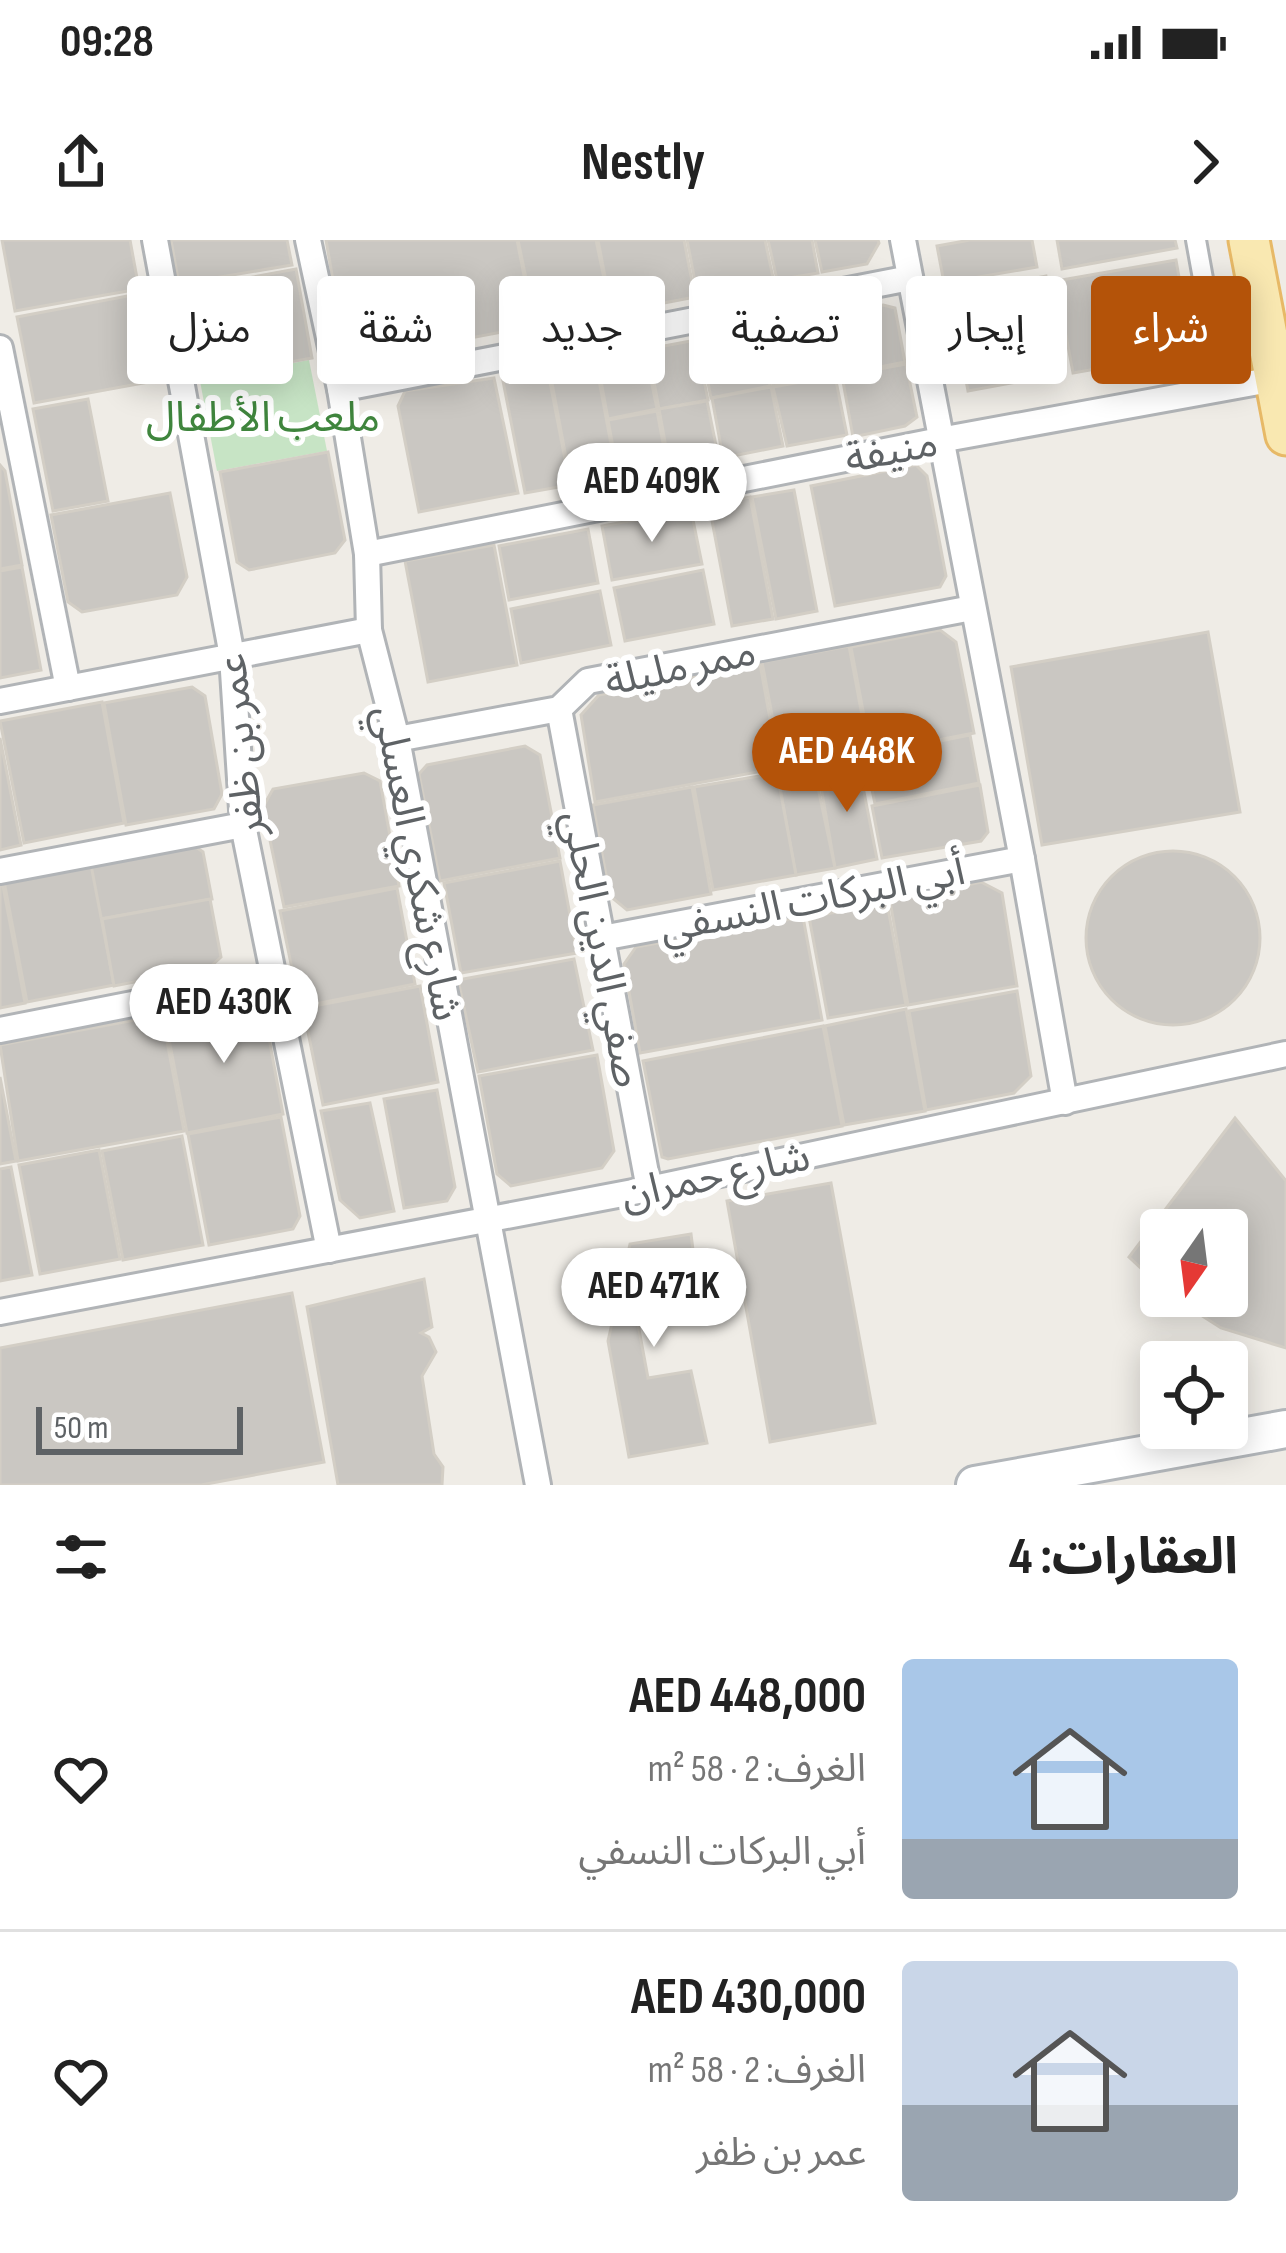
<!DOCTYPE html>
<html lang="ar">
<meta charset="utf-8">
<style>
body{margin:0;font-family:"Sofia Sans Condensed","Noto Sans Arabic",sans-serif;background:#f6f6f6;color:#222;direction:rtl;height:100vh;display:flex;flex-direction:column;font-size:45px;white-space:nowrap}
*{box-sizing:border-box;margin:0}
p{font-size:39px;color:#767676}
.icon{flex:none;width:66px;height:66px;fill:none;stroke:currentColor;stroke-width:2;stroke-linecap:round;stroke-linejoin:round}
.map{position:relative;height:1245px;overflow:hidden;direction:ltr}
.panel{display:flex;flex-direction:column;background:#fff;flex:1}
.panel>*{flex:none}
.hud{position:absolute;left:36px;top:36px;width:1215px;height:108px;direction:rtl;display:flex;gap:24px}
.needle{width:78px;rotate:194deg}
.buttons{position:absolute;left:1140px;top:969px;display:grid;gap:24px}
.buttons a{display:grid;place-items:center;width:108px;height:108px;border-radius:12px;background:#fff;box-shadow:0 6px 30px #0003;font-size:60px}
.scale{position:absolute;left:36px;bottom:30px;width:207px;box-sizing:border-box;padding-left:12px;border:6px solid #5e6265;border-top:0;font-size:33px;line-height:42px;white-space:nowrap;color:#5e6265;-webkit-text-stroke:9px #fff;paint-order:stroke}
.price{position:absolute;translate:-50% -102px;padding:0 27px;border-radius:42px;background:#fff;color:#222;font-size:39px;line-height:78px;filter:drop-shadow(0 3px 6px #0008)}
.price::after{content:'';position:absolute;left:50%;top:72px;width:36px;height:27px;margin-left:-18px;background:inherit;clip-path:polygon(0 0,100% 0,50% 100%)}
.price.on{background:#b45309;color:#fff}
ul{padding:0;list-style:none}
li{display:flex;align-items:center;gap:36px;height:300px;padding:0 48px}
li+li{border-top:3px solid #e0e0e0}
li span{display:grid;place-items:center;flex:none;width:336px;height:240px;border-radius:12px;color:#555}
li>.icon{margin-inline-start:auto}
span .icon{width:144px;height:144px;fill:#fffc;stroke-width:1}
li b{font-size:51px}
h2{display:flex;justify-content:space-between;align-items:center;height:144px;padding:0 48px;font-size:51px}
.pill{padding:0 42px;border-radius:12px;background:#fff;box-shadow:0 6px 30px #0003;font-size:42px;line-height:108px}
.pill.on{background:#b45309;color:#fff}
.status{display:flex;justify-content:space-between;align-items:center;height:84px;padding:0 60px;background:#fff;direction:ltr}
.status svg{height:33px;fill:currentColor}
header{display:flex;justify-content:space-between;align-items:center;height:156px;padding:0 48px;background:#fff;font-size:54px;font-weight:700}
.map>svg:first-child{display:block}
.green{fill:#c7e4c5}
.building{fill:#cac7c2;stroke:#d3cec5;stroke-width:3}
.lines{fill:none;stroke-linecap:round;stroke-linejoin:round}
.pedestrian-casing{stroke:#b1b4b7;stroke-width:24}
.minor-casing{stroke:#b1b4b7;stroke-width:30}
.secondary-casing{stroke:#b2b6ba;stroke-width:42}
.primary-casing{stroke:#e7b967;stroke-width:45}
.pedestrian{stroke:#fff;stroke-width:18}
.minor{stroke:#fff;stroke-width:24}
.secondary{stroke:#fff;stroke-width:36}
.primary{stroke:#f9e8b1;stroke-width:39}
.labels{text-anchor:middle;stroke-width:12;stroke-linejoin:round;paint-order:stroke}
.park-label{font-size:42px;fill:#3f853d;stroke:#fff}
.street-label{font-size:42px;fill:#5e6265;stroke:#fff}
</style>
<div class="status"><b>09:28</b><svg viewBox="0 0 49 12"><path d="M0 12V9h3v3zM5 12V6h3v6zM10 12V3h3v9zM15 12V0h3v12zM26 1h20v11H26zM47 4h2v5h-2z"/></svg></div>
<header><svg class="icon" aria-label="forward" viewBox="0 0 24 24"><path d="M9 5l7 7-7 7"/></svg>Nestly<svg class="icon" aria-label="share" viewBox="0 0 24 24"><path d="M12 15V3M7 8l5-5 5 5M5 13v7h14v-7"/></svg></header>
<div class="map">
<svg width="1286" height="1245" viewBox="0 0 1286 1245">
<rect width="100%" height="100%" fill="#efece6"/>
<!-- green -->
<path class="green" d="M309,120L327,211L217,231L200,141Z"/>
<!-- building -->
<g class="building">
<path d="M2,0H130L139,49L15,71Z"/>
<path d="M171,0H287L292,25L179,44Z"/>
<path d="M326,0H517L534,86L359,119L345,109Z"/>
<path d="M518,0H596L611,72L536,86Z"/>
<path d="M598,0H684L695,57L612,73Z"/>
<path d="M687,0H765L774,42L698,57Z"/>
<path d="M768,0H812L818,33L777,40Z"/>
<path d="M815,0H878L879,3L867,24L822,32Z"/>
<path d="M970,0H1032L1037,27L944,43L937,6Z"/>
<path d="M1057,0H1175L1177,8L1062,29Z"/>
<path d="M1176,20L1192,112L1073,133L1056,41Z"/>
<path d="M296,29L312,118L195,139L178,51Z"/>
<path d="M1046,36L1065,133L968,151L950,55Z"/>
<path d="M138,54L154,141L34,163L17,77Z"/>
<path d="M883,65L895,68L905,122L839,135L828,75Z"/>
<path d="M823,75L835,134L773,146L760,85Z"/>
<path d="M758,86L770,146L711,158L699,98Z"/>
<path d="M696,100L708,160L659,169L648,109Z"/>
<path d="M645,110L657,169L608,179L597,119Z"/>
<path d="M595,119L617,236L571,244L549,127Z"/>
<path d="M906,124L917,177L905,186L853,197L842,136Z"/>
<path d="M547,127L570,245L525,253L502,136Z"/>
<path d="M835,136L847,195L787,206L773,147Z"/>
<path d="M494,138L518,253L419,272L398,166L405,151Z"/>
<path d="M771,147L783,206L723,218L712,158Z"/>
<path d="M88,159L108,261L53,271L33,169Z"/>
<path d="M707,161L719,220L670,229L659,169Z"/>
<path d="M657,171L668,230L619,239L608,180Z"/>
<path d="M328,212L345,300L335,313L249,330L237,322L220,232Z"/>
<path d="M0,225L5,231L22,325L0,329Z"/>
<path d="M916,225L927,236L946,336L940,347L835,366L811,246Z"/>
<path d="M794,250L817,371L776,379L752,257Z"/>
<path d="M170,253L187,337L177,355L82,372L68,362L51,275Z"/>
<path d="M750,257L773,379L732,386L709,265Z"/>
<path d="M691,270L702,324L612,340L602,286Z"/>
<path d="M588,289L598,343L509,360L499,306Z"/>
<path d="M494,305L517,425L428,442L405,321Z"/>
<path d="M22,327L41,430L0,438V331Z"/>
<path d="M703,330L714,384L625,401L614,348Z"/>
<path d="M600,351L611,405L521,423L511,369Z"/>
<path d="M940,390L956,402L974,493L871,513L851,407Z"/>
<path d="M1208,392L1240,572L1042,605L1011,427Z"/>
<path d="M849,406L869,513L782,528L762,422Z"/>
<path d="M760,424L779,528L595,562L581,475L599,455Z"/>
<path d="M192,447L205,456L222,554L214,569L126,585L104,463Z"/>
<path d="M102,462L124,583L24,603L0,481Z"/>
<path d="M970,495L979,543L875,564L865,516Z"/>
<path d="M0,498L21,605L0,610Z"/>
<path d="M525,506L540,515L560,618L440,641L419,534L427,525Z"/>
<path d="M858,521L877,619L835,628L818,529Z"/>
<path d="M814,529L835,628L796,635L778,537Z"/>
<path d="M364,533L380,541L399,646L284,667L263,567L273,549Z"/>
<path d="M777,533L796,635L713,650L694,547Z"/>
<path d="M980,545L988,592L981,601L882,618L872,566Z"/>
<path d="M692,547L711,654L627,670L610,656L593,565Z"/>
<path d="M190,603L203,612L212,659L100,679L89,621Z"/>
<circle cx="1173" cy="698" r="87"/>
<path d="M560,621L577,713L461,733L444,643Z"/>
<path d="M91,625L114,745L27,762L4,641Z"/>
<path d="M2,641L25,763L0,768V642Z"/>
<path d="M981,642L1002,653L1017,746L908,765L890,661Z"/>
<path d="M397,648L415,744L300,767L280,671Z"/>
<path d="M210,659L221,717L210,727L114,746L102,679Z"/>
<path d="M887,663L906,765L828,778L809,677Z"/>
<path d="M803,677L822,780L640,813L624,724L636,707Z"/>
<path d="M574,719L593,810L478,832L458,740Z"/>
<path d="M420,746L438,842L323,865L303,768Z"/>
<path d="M1017,751L1031,836L1014,853L926,870L909,771Z"/>
<path d="M251,762L263,766L283,874L187,893L165,778Z"/>
<path d="M906,769L925,871L844,885L825,786Z"/>
<path d="M162,775L184,891L18,921L0,805Z"/>
<path d="M823,786L842,886L668,919L662,917L643,821Z"/>
<path d="M597,815L614,911L602,928L511,946L497,934L479,836Z"/>
<path d="M0,837L16,921L0,924Z"/>
<path d="M437,850L455,947L447,961L404,968L384,859Z"/>
<path d="M370,863L394,971L360,978L340,960L321,871Z"/>
<path d="M281,877L300,976L293,989L209,1005L188,894Z"/>
<path d="M1235,878L1286,941V1108L1221,1088L1171,1056H1227V990H1161V1047L1129,1017Z"/>
<path d="M182,896L203,1005L123,1020L102,911Z"/>
<path d="M99,910L120,1019L40,1034L19,925Z"/>
<path d="M11,927L32,1035L0,1041V929Z"/>
<path d="M831,943L875,1183L770,1202L727,961Z"/>
<path d="M691,994L699,1058L636,1073L648,1138L691,1131L707,1203L629,1217L608,1101L630,1004Z"/>
<path d="M424,1039L432,1087L421,1093L429,1097L436,1112L422,1136L434,1214L443,1227L442,1245H338L307,1067Z"/>
<path d="M292,1053L324,1222L201,1245H0V1108Z"/>
</g>
<g class="lines">
<!-- pedestrian casing -->
<g class="pedestrian-casing">
<path id="pedestrian" d="M1196,0L1223,149"/>
</g>
<!-- minor casing -->
<g class="minor-casing">
<g id="minor">
<path d="M155,0L232,416L243,585L329,1010"/>
<path d="M308,0L340,149L367,314L369,390L397,499L538,1245"/>
<path d="M903,0L1022,619L1065,862"/>
<path d="M0,108L68,448"/>
<path d="M340,149L910,38"/>
<path d="M367,314L940,200L1275,139"/>
<path d="M0,461L369,390"/>
<path d="M559,469L649,949"/>
<path d="M397,499L559,469L588,441L972,368"/>
<path d="M0,631L243,585"/>
<path d="M602,698L1022,619"/>
<path d="M0,790L275,736"/>
<path d="M0,1072L649,949L1286,814"/>
</g>
</g>
<!-- secondary casing -->
<g class="secondary-casing">
<path id="secondary" d="M975,1245L1286,1189"/>
</g>
<!-- primary casing -->
<g class="primary-casing">
<path id="primary" d="M1249,0L1286,195"/>
</g>
<!-- pedestrian -->
<use href="#pedestrian" class="pedestrian"/>
<!-- minor -->
<use href="#minor" class="minor"/>
<!-- secondary -->
<use href="#secondary" class="secondary"/>
<!-- primary -->
<use href="#primary" class="primary"/>
</g>
<g class="labels">
<!-- park labels -->
<g class="park-label">
<text x="263" y="191">ملعب الأطفال</text>
</g>
<!-- street labels -->
<g class="street-label">
<text transform="translate(891 209) rotate(-11)" y="15">منيفة</text>
<text transform="translate(680 425) rotate(-12)" y="15">ممر مليلة</text>
<text transform="translate(239 505) rotate(-96)" y="15">عمر بن ظفر</text>
<text transform="translate(419 623) rotate(79)" y="15">شارع شكري العسلي</text>
<text transform="translate(812 658) rotate(-11)" y="15">أبي البركات النسفي</text>
<text transform="translate(604 709) rotate(79)" y="15">صفي الدين الحلي</text>
<text transform="translate(715 934) rotate(-12)" y="15">شارع حمران</text>
</g>
</g>
</svg>
<div class="buttons">
<a><svg class="needle" viewBox="-14 -14 28 28"><path d="M0-13l5 13h-10z" fill="#e53935"/><path d="M0 13l5-13h-10z" fill="#767676"/></svg></a>
<a><svg class="icon" aria-label="locate" viewBox="0 0 24 24"><circle cx="12" cy="12" r="6"/><path d="M12 2v4M12 18v4M2 12h4M18 12h4"/></svg></a>
</div>
<div class="scale">50 m</div>
<b class="price" style="left:652px;top:305px">AED 409K</b>
<b class="price on" style="left:847px;top:575px">AED 448K</b>
<b class="price" style="left:224px;top:826px">AED 430K</b>
<b class="price" style="left:654px;top:1110px">AED 471K</b>
<div class="hud">
<a class="pill on">شراء</a>
<a class="pill">إيجار</a>
<a class="pill">تصفية</a>
<a class="pill">جديد</a>
<a class="pill">شقة</a>
<a class="pill">منزل</a>
</div>
</div>
<section class="panel">
<h2>العقارات: 4<svg class="icon" aria-label="filters" viewBox="0 0 24 24"><path d="M4 7h16M4 17h16"/><circle cx="9" cy="7" r="2"/><circle cx="15" cy="17" r="2"/></svg></h2>
<ul>
<li><span style="background:linear-gradient(#a9c7e8 75%,#9aa5b1 0)"><svg class="icon" aria-label="home" viewBox="0 0 24 24"><path d="M3 11l9-7 9 7M6 9v11h12V9"/></svg></span><div><b>AED 448,000</b><p>الغرف: 2 · 58 m²</p><p>أبي البركات النسفي</p></div><svg class="icon" aria-label="heart" viewBox="0 0 24 24"><path d="M12 20l-8-8c-3-5 5-10 8-4 3-6 11-1 8 4z"/></svg></li>
<li><span style="background:linear-gradient(#c9d6e8 60%,#9aa5b1 0)"><svg class="icon" aria-label="home" viewBox="0 0 24 24"><path d="M3 11l9-7 9 7M6 9v11h12V9"/></svg></span><div><b>AED 430,000</b><p>الغرف: 2 · 58 m²</p><p>عمر بن ظفر</p></div><svg class="icon" aria-label="heart" viewBox="0 0 24 24"><path d="M12 20l-8-8c-3-5 5-10 8-4 3-6 11-1 8 4z"/></svg></li>
</ul>
</section>
